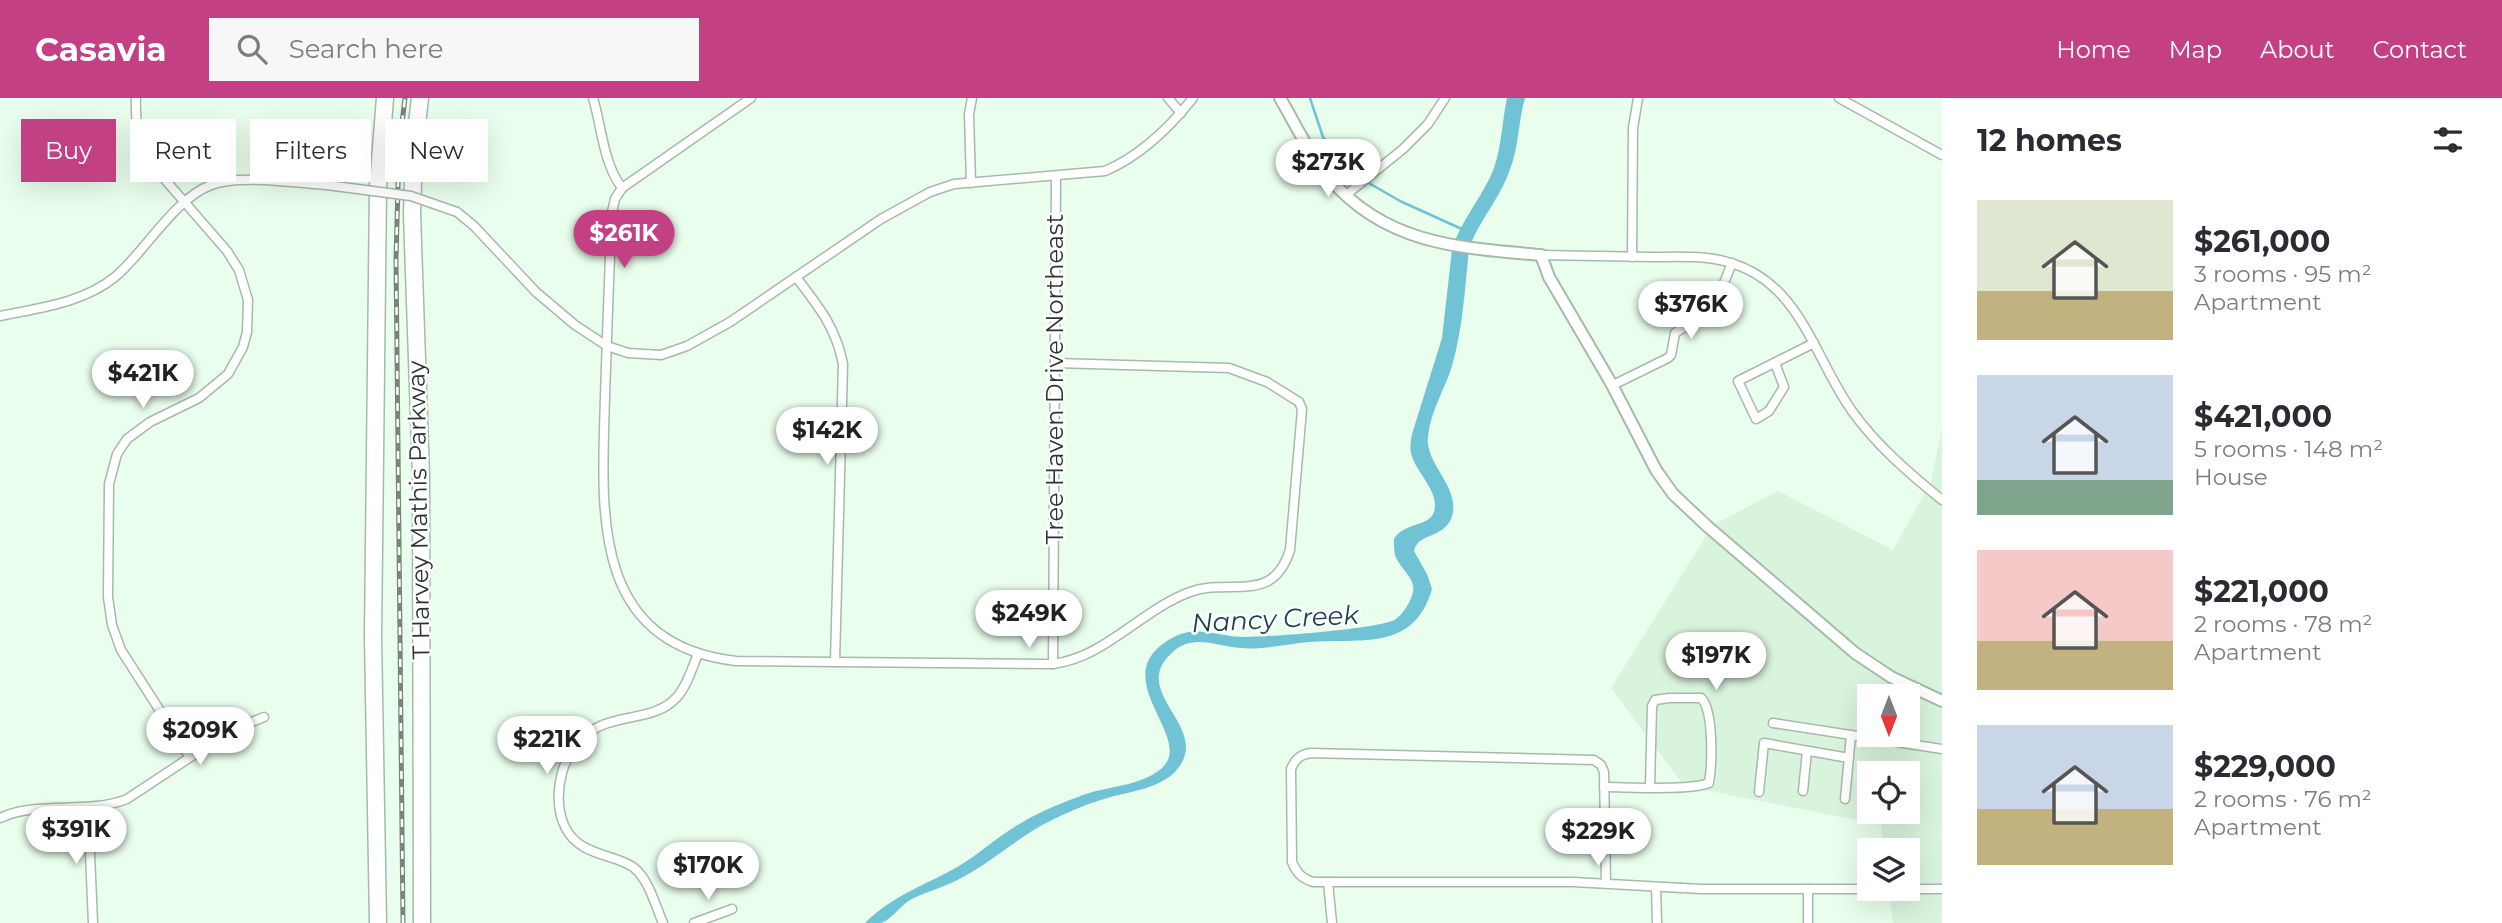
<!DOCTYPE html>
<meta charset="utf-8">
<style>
body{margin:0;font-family:Montserrat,sans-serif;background:#f7f7f7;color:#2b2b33;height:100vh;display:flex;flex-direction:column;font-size:26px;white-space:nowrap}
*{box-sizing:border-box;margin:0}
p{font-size:23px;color:#7c7c81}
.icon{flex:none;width:38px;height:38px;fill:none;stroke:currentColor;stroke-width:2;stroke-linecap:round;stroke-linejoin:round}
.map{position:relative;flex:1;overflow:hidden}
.drawer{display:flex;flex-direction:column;background:#fff;width:560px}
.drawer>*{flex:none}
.guide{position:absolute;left:21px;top:21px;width:665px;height:63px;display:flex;gap:14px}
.needle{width:46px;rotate:180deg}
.buttons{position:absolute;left:1857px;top:586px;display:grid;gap:14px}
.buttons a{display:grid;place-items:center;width:63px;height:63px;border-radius:0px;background:#fff;box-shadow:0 7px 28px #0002;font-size:35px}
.price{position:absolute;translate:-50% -60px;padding:0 16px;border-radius:24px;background:#fff;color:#222;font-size:23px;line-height:46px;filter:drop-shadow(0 2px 4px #0008)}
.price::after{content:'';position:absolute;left:50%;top:42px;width:21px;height:16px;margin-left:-10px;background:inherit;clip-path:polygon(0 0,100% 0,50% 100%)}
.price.on{background:#c44084;color:#fff}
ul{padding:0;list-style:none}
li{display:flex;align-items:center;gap:21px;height:175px;padding:0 35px}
li span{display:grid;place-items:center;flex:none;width:196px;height:140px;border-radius:0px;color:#555}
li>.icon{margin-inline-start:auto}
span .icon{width:84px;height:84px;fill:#fffc;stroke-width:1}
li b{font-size:30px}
h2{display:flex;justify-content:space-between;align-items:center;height:84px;padding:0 35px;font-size:30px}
.pill{padding:0 24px;border-radius:0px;background:#fff;box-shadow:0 7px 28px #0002;font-size:24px;line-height:63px}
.pill.on{background:#c44084;color:#fff}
header{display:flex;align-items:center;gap:42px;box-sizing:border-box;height:98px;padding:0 35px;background:#c44084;color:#fff}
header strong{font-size:33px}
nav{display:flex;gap:38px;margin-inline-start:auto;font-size:24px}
.search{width:490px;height:63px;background:#f7f7f7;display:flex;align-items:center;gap:18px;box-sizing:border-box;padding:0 24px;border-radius:0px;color:#7c7c81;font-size:26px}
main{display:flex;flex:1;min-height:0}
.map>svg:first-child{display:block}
.built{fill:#d9f4dd;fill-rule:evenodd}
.water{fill:#70c3d4}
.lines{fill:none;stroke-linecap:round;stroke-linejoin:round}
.stream{stroke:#70c3d4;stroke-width:2.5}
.minor-casing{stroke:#a6baa9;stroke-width:11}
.tertiary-casing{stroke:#a6baa9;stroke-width:14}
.motorway-casing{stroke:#a6baa9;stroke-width:19}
.minor{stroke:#fff;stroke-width:8}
.tertiary{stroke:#fff;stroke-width:10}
.motorway{stroke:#fff;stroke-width:16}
.rail-casing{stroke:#78857a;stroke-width:5}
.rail{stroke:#fff;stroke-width:2.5;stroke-dasharray:8;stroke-linecap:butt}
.minor-bridge-casing{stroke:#a6baa9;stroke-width:11;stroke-linecap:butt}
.minor-bridge{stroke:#fff;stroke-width:8}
.labels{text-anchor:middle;stroke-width:5;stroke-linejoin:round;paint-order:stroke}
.street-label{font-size:24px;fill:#2c342d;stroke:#fff}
.water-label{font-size:26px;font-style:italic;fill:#1b424a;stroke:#fff}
</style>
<header>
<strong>Casavia</strong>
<div class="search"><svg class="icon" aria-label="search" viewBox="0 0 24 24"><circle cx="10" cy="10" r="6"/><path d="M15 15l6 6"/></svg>Search here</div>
<nav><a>Home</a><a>Map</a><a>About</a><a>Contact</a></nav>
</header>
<main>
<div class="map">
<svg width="1942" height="825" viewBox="0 0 1942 825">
<rect width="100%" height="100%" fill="#e9feec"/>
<!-- built -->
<path class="built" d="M1942,329V825H1893L1889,791H1908V752H1884L1881,727L1684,688L1611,590L1713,427L1778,393L1893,452L1931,384ZM1869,598H1908V637H1869ZM1869,676H1908V714H1869Z"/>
<!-- water -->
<path class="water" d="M1507,0H1525C1518,24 1519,50 1509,74C1499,102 1478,124 1469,151C1465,189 1463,230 1452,268C1445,291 1430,314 1428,339C1425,365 1457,386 1453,414C1448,442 1418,433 1414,453L1427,476L1432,491C1414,554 1361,540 1309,544C1287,546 1263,552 1241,550C1218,549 1196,536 1175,552C1126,592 1206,625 1181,666C1166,692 1126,693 1101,702C1084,707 1068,714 1052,722C1021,737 994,762 963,779C946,789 927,793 910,802C900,808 891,822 881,825C877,825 870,825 865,825C893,797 926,787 959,768C979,756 996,740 1016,728C1035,716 1056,707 1078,699C1103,688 1141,689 1162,670C1196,639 1102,579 1172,540C1196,526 1219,539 1244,539C1268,539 1382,531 1396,521C1404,515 1411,503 1413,494C1416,480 1399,470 1395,457C1394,452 1394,447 1394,441C1404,424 1429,429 1434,414C1440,394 1417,376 1412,358C1409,350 1411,343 1412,336L1442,240L1452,152C1460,123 1483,99 1494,70C1502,47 1502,23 1507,0Z"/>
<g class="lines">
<!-- stream -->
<g class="stream">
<path d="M1310,0L1323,39L1344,65L1361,81"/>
<path d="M1367,84L1400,103L1464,132"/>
</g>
<!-- minor casing -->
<g class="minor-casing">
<g id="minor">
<path d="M136,0C135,23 138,41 148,62L227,153L239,172L248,202L247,234L243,249L228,276L199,300L150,324L127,341L117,356L109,386L108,499L112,527L121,552L189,658"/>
<path d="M593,0C602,30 603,65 622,90L751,0"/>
<path d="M1168,0L1181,15"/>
<path d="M1839,0L1942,57"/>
<path d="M971,85L969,16L972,0"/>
<path d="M622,90L615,101L612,114C609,176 607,238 605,299C602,411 589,546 736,563L1053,566C1106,559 1141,512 1190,494C1230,479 1272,508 1290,452L1302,311L1299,304L1267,284L1229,270L1055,265"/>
<path d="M1346,97L1403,51L1428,26L1445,0"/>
<path d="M457,114L474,128L536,194L575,227L607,248L628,255L661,257L687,248L730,224L881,121L930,94L954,86L1105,73C1140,58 1170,29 1193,0"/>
<path d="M1541,157C1578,158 1615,158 1652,159C1679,159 1706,157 1731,165C1801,186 1814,260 1852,313C1876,347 1910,376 1942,402"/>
<path d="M1632,159L1633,30L1638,0"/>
<path d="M796,179C818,208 836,229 843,266L835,564"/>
<path d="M0,218C39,210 83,205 115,179C145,154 174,101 211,87C239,76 295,85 327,87"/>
<path d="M1775,265L1784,289L1769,313L1756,321L1738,283L1814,245"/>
<path d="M1613,287L1668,260L1671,257L1675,235L1713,212L1732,165"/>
<path d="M1053,566L1056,79"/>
<path d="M1773,625L1942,651"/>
<path d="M1604,689C1629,689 1688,693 1709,685C1712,667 1714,612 1701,600H1669L1655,602L1652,608L1650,689"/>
<path d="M1803,693L1807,653"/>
<path d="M1759,694L1764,645L1849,660"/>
<path d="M1845,701L1851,637"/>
<path d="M88,709L93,825"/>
<path d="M0,720C40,702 86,717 127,701L230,633L264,619"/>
<path d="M1328,784L1332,825"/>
<path d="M1606,785L1604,674L1601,667L1594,662L1310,655C1300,657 1295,661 1291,671L1292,764C1297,775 1301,780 1313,784H1573L1701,791H1869"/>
<path d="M1656,789L1657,825"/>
<path d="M1808,791V825"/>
<path d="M1908,791H1942"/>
<path d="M663,825C655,807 649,781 633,769C618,759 599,758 584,749C550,730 554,677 574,649C604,609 650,629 677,599C687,588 692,570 698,556"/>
<path d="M694,825L732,811"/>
</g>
</g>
<!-- tertiary casing -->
<g class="tertiary-casing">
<path id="tertiary" d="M1280,0C1296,27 1310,58 1331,82C1387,147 1462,150 1541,157L1549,179L1611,285L1656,372L1673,396L1707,428L1855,555L1891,579L1942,603"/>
</g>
<!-- motorway casing -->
<g class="motorway-casing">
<g id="motorway">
<path d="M420,0L414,51L412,116L421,378L422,825"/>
<path d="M378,825L373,539L378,88L385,0"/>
</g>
</g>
<!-- minor -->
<use href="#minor" class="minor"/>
<!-- tertiary -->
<use href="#tertiary" class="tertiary"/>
<!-- motorway -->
<use href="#motorway" class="motorway"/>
<!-- rail casing -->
<g class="rail-casing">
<path id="rail" d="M403,825L396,161L399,50L405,0"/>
</g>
<!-- rail -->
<use href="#rail" class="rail"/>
<!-- minor-bridge casing -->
<g class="minor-bridge-casing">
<path id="minor-bridge" d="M327,87L411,98L457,114"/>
</g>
<!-- minor-bridge -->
<use href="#minor-bridge" class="minor-bridge"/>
</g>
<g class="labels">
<!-- street labels -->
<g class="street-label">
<text transform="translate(1055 281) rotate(-90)" y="8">Tree Haven Drive Northeast</text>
<text transform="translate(419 412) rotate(-91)" y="8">T Harvey Mathis Parkway</text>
</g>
<!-- water labels -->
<g class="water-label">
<text transform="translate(1275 521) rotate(-3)" y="9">Nancy Creek</text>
</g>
</g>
</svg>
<div class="buttons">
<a><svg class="needle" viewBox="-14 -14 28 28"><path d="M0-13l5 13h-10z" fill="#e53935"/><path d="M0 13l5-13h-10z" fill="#7c7c81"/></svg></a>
<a><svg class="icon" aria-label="locate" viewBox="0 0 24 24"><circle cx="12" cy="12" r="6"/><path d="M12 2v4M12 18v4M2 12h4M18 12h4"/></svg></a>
<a><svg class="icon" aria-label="layers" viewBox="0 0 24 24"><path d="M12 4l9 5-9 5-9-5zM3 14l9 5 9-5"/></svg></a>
</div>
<b class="price" style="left:1328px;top:101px">$273K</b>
<b class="price on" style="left:624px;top:172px">$261K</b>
<b class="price" style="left:1691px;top:243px">$376K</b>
<b class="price" style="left:143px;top:312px">$421K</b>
<b class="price" style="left:827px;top:369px">$142K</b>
<b class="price" style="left:1029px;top:552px">$249K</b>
<b class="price" style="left:1716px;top:594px">$197K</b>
<b class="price" style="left:200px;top:669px">$209K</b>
<b class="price" style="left:547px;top:678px">$221K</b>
<b class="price" style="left:76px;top:768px">$391K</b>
<b class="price" style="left:1598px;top:770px">$229K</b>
<b class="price" style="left:708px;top:804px">$170K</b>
<div class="guide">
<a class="pill on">Buy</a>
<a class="pill">Rent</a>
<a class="pill">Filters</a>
<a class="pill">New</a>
</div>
</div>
<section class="drawer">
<h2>12 homes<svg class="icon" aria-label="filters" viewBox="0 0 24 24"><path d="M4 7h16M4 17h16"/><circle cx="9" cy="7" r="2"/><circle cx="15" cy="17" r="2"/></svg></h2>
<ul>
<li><span style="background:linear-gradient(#dfe7d0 65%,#c2b280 0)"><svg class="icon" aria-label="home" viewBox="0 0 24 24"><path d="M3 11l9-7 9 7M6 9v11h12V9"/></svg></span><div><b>$261,000</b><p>3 rooms · 95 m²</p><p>Apartment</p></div></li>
<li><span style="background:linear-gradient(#c9d6e8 75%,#7fa58c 0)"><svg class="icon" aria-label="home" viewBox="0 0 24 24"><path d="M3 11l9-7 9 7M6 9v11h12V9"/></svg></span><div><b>$421,000</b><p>5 rooms · 148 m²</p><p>House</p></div></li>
<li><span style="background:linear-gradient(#f6c9c9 65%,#c2b280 0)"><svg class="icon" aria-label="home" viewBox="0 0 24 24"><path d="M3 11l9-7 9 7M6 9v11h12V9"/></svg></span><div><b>$221,000</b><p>2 rooms · 78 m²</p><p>Apartment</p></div></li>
<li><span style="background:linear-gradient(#c9d6e8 60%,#c2b280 0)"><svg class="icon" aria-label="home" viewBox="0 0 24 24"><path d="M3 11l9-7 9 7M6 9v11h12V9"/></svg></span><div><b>$229,000</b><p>2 rooms · 76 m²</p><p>Apartment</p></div></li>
</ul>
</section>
</main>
